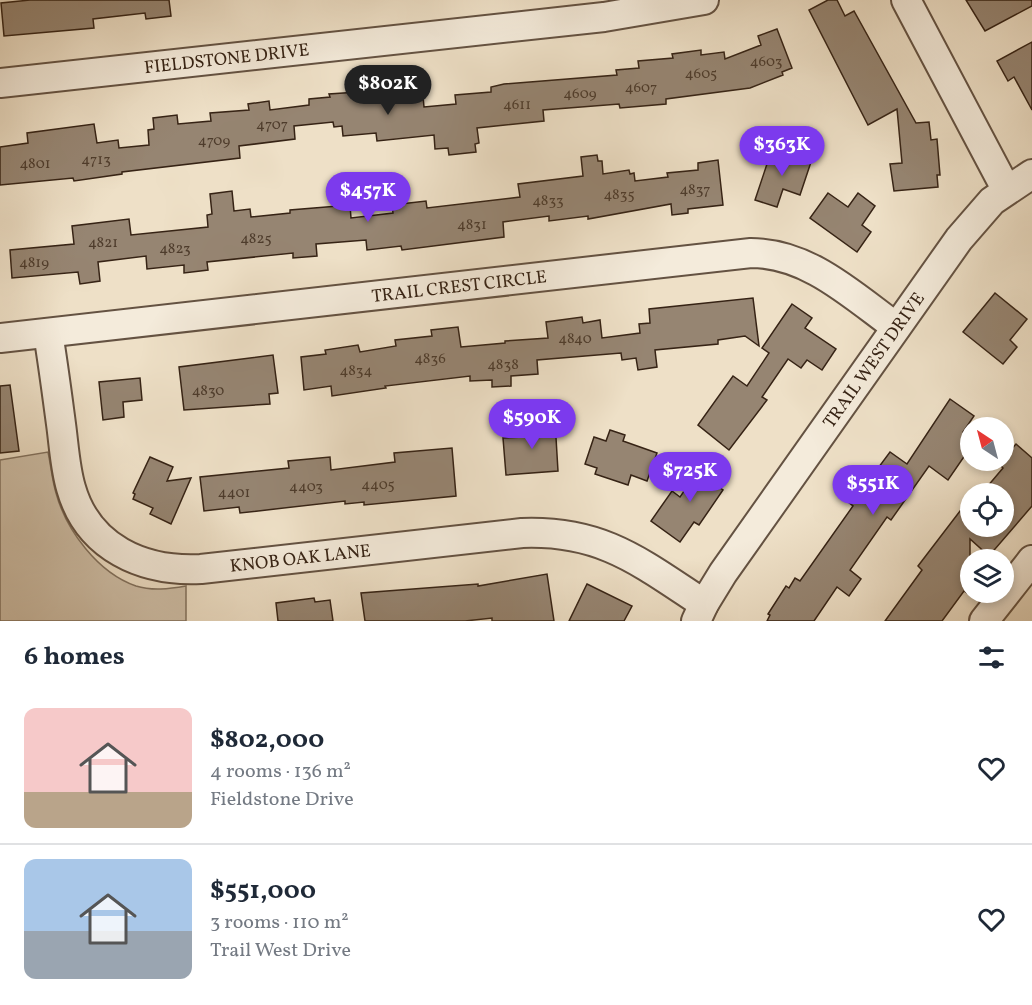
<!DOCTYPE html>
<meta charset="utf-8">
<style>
body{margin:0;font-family:Vollkorn,serif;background:#f6f6f7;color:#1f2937;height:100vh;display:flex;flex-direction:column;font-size:22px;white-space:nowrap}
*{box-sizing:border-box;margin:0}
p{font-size:20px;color:#747a83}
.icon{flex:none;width:33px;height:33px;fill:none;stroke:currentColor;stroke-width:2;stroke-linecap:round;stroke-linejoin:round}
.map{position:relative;height:621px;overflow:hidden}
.drawer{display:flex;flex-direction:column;background:#fff;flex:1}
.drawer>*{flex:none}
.needle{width:39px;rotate:324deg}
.controls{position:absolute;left:960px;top:417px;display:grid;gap:12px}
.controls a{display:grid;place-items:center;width:54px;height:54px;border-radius:50%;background:#fff;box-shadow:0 3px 9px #0003;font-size:30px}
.price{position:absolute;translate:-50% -51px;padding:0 14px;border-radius:21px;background:#7c3aed;color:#fff;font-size:20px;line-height:39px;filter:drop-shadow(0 2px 3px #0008)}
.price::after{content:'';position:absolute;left:50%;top:36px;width:18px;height:14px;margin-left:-9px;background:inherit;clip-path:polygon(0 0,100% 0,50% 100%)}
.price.on{background:#222;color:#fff}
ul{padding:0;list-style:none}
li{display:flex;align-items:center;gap:18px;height:150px;padding:0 24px}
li+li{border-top:2px solid #e0e1e3}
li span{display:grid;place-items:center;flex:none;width:168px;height:120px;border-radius:12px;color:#555}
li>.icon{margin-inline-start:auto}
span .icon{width:72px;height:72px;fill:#fffc;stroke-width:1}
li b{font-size:26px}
h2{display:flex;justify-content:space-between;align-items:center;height:72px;padding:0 24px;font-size:26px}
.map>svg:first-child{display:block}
.green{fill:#cfc0a9;stroke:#82725f;stroke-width:1.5}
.building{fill:#968572;stroke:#362315;stroke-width:1.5}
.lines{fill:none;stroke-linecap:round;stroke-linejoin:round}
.minor-casing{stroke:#645242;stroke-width:32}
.minor{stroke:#f4ebdb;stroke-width:28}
.labels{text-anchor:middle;stroke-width:4.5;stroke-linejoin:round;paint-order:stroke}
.number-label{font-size:15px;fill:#4e3c2c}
.street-label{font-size:18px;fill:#362315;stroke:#f4ebdb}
</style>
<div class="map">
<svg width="1032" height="621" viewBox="0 0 1032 621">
<rect width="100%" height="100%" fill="#eee0c7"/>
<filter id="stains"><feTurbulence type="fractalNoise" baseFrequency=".00333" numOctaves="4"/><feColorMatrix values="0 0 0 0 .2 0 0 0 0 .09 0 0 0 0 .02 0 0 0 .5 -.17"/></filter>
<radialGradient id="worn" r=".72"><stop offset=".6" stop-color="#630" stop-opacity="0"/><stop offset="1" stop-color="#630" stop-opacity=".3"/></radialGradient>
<!-- green -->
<path class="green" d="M48,452C51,466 52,480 56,493C66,530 98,573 136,586C152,591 169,589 186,586V621H0V460Z"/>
<!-- building -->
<g class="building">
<path d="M30,0H169L171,16L146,19L145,13L93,19L94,28L4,36L1,3Z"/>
<path d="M828,0H837L845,16L854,11L916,123L929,122L931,140L937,139L940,175H937L938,187L894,191L890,164L902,163L897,109L868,125L809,10Z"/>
<path d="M966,0H1032V6L985,31Z"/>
<path d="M777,29L792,68L782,72L783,75L750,88L666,99V104L620,108L619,104L543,110L544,121L477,128L479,143L475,144L476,152L449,155L448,148L435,149L434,135L377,141L376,133L343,136L342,126L334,127L333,122L294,126L295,139L239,146L240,158L122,172V174L74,181L73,178L0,185V147L28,143L27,133L94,124L97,143L118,140L119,148L149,145L148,130L154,129L153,118L177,115L178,124L211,121L210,113L249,110L248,104L269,101L270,110L309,105V99L330,97L329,94L358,92L359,100L391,96L390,88L422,85L424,107L456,104L455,95L491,92V87L504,84L617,75L616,70L639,68L638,61L673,58L672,54L701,50V55L724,52L725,59L761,45L758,36Z"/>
<path d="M1032,42V110L1014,77L1008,81L997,61Z"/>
<path d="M772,149L811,162L800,195L783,189L777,207L755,200Z"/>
<path d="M597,155L598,161H602L603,174L629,170L630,174L634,173L635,181L668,177L667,173L698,170V163L718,160L723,205L688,209V213L672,215L671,204L588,219V216L549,221V216L503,222L504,237L402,250L401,246L367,250L366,240L316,244L317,256L293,258V253L207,262L208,270L184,273V265L147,269L146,256L98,262L100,281L80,284L78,272L12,278L10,250L74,244L72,226L129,219L131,235L208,227L207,215L212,214L210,194L232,191L234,211L250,209L251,217L290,213V210L350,205L351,218L393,213L392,205L426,201L427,208L520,197L518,184L583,176L581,157Z"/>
<path d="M828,193L848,207L858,193L875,206L862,225L871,232L857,252L810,218Z"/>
<path d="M995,293L1027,319L1010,340L1017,347L1003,364L963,332Z"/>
<path d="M753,298L759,346L745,336L718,340V344L655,350L657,367L638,370L636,358L622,360L621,353L537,360L538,374L511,376V386L492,387V380L470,381V376L385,386L386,388L332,396L331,386L304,390L301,357L326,354L325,350L358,345L360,352L396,346L395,340L432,336L431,330L458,327L461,347L505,343V341L548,338L546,322L582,317L583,323L600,320L602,338L640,333L639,324L650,323L649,309Z"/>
<path d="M792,304L812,318L805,328L836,349L822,370L807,360L801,368L788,359L762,397L767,400L729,450L698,425L733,376L747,386L769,353L762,348Z"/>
<path d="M273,355L278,393L269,394L270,404L184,410L179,367Z"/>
<path d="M140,378L142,400L123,402L124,417L103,420L99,382Z"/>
<path d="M10,385L19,451L0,453V386Z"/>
<path d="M950,399L974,416L963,432L970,437V448L948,480L929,466L891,520L887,517L850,570L861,579L849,596L837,587L814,621H767L770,615L768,614L786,586L789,588L795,578L800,581L853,506L847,501L865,475L870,479L890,452L907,464Z"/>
<path d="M555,421L558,471L506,475L503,438L523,437L522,423Z"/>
<path d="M610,430L625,435L623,441L657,453L647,481L631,475L628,485L595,474L597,468L585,464L594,437L606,441Z"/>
<path d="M1016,444L1032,458V506L989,556L970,539V595L964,591L942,621H885L922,570L918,566L970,498V526H1004V494H981L1003,468L999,464Z"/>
<path d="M452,448L456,496L364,505V502L345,504V501L240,513L239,507L204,511L200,477L289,468L288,461L330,457L331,470L395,462L394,453Z"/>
<path d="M150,457L173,467L167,481L191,478L171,524L150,514L153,508L133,499L135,494L133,493Z"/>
<path d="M706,460L724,473L716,485L723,490L699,525L694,522L680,542L651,521L672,491L680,497Z"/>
<path d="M547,574L554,621H492V618L465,621H365L361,593L478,584V586Z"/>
<path d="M587,584L632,606L624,621H569Z"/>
<path d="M314,598L315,602L330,600L333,621H278L276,603Z"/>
</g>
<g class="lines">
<!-- minor casing -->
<g class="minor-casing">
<g id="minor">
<path d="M906,0L1006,189"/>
<path id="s1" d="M0,83L604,17L704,0"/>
<path id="s2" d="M48,333C53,363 57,394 61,424C64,446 65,468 71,488C88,548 143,572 201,569L522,533C602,530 640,562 704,604"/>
<path id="s3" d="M0,338L751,253C808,253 852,295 896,327"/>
<path id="s4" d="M696,621L704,604L723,573L959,239L992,201L1032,174"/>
<path d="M984,621L1032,560"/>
</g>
</g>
<!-- minor -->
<use href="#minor" class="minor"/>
</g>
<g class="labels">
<!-- number labels -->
<g class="number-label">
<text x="766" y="66">4603</text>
<text x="701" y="78">4605</text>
<text x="641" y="92">4607</text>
<text x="580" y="98">4609</text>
<text x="517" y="109">4611</text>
<text x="272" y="129">4707</text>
<text x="214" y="145">4709</text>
<text x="96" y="164">4713</text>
<text x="35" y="168">4801</text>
<text x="695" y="194">4837</text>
<text x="619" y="199">4835</text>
<text x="548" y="205">4833</text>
<text x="472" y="229">4831</text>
<text x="256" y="243">4825</text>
<text x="103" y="247">4821</text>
<text x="175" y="253">4823</text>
<text x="34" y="267">4819</text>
<text x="575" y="343">4840</text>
<text x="430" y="363">4836</text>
<text x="503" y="369">4838</text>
<text x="356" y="375">4834</text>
<text x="208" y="395">4830</text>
<text x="378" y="489">4405</text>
<text x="306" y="491">4403</text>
<text x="234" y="497">4401</text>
</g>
<!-- street labels -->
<g class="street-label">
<text dy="6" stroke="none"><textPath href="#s1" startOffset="228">FIELDSTONE DRIVE</textPath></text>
<text dy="6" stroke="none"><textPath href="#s3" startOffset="462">TRAIL CREST CIRCLE</textPath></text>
<text dy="6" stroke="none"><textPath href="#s4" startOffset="316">TRAIL WEST DRIVE</textPath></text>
<text dy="6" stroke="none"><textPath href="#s2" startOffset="423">KNOB OAK LANE</textPath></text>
</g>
</g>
<rect width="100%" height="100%" filter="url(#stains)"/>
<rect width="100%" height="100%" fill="url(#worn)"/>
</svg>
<div class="controls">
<a><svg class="needle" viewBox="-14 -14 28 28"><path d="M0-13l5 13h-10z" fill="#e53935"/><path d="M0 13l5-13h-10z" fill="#747a83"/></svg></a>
<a><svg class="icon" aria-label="locate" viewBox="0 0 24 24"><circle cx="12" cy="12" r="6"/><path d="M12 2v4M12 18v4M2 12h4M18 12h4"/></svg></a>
<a><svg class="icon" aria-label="layers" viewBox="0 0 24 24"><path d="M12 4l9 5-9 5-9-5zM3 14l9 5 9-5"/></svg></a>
</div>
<b class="price on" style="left:388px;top:116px">$802K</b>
<b class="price" style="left:782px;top:177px">$363K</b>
<b class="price" style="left:368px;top:223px">$457K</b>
<b class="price" style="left:532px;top:450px">$590K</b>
<b class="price" style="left:690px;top:503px">$725K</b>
<b class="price" style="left:873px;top:516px">$551K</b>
</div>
<section class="drawer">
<h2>6 homes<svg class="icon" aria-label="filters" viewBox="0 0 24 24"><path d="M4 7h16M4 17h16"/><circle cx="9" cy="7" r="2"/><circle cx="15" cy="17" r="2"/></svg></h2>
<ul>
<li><span style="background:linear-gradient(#f6c9c9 70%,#b9a48a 0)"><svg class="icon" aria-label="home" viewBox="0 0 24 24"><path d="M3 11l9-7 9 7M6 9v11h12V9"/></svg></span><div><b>$802,000</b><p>4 rooms · 136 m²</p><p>Fieldstone Drive</p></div><svg class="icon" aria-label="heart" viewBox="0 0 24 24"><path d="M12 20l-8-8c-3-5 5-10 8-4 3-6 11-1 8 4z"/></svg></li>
<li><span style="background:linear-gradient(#a9c7e8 60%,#9aa5b1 0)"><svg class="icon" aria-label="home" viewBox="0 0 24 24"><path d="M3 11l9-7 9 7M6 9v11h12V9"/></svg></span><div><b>$551,000</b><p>3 rooms · 110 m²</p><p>Trail West Drive</p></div><svg class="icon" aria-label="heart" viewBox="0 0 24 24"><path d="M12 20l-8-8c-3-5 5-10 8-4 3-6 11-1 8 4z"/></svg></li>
</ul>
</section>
